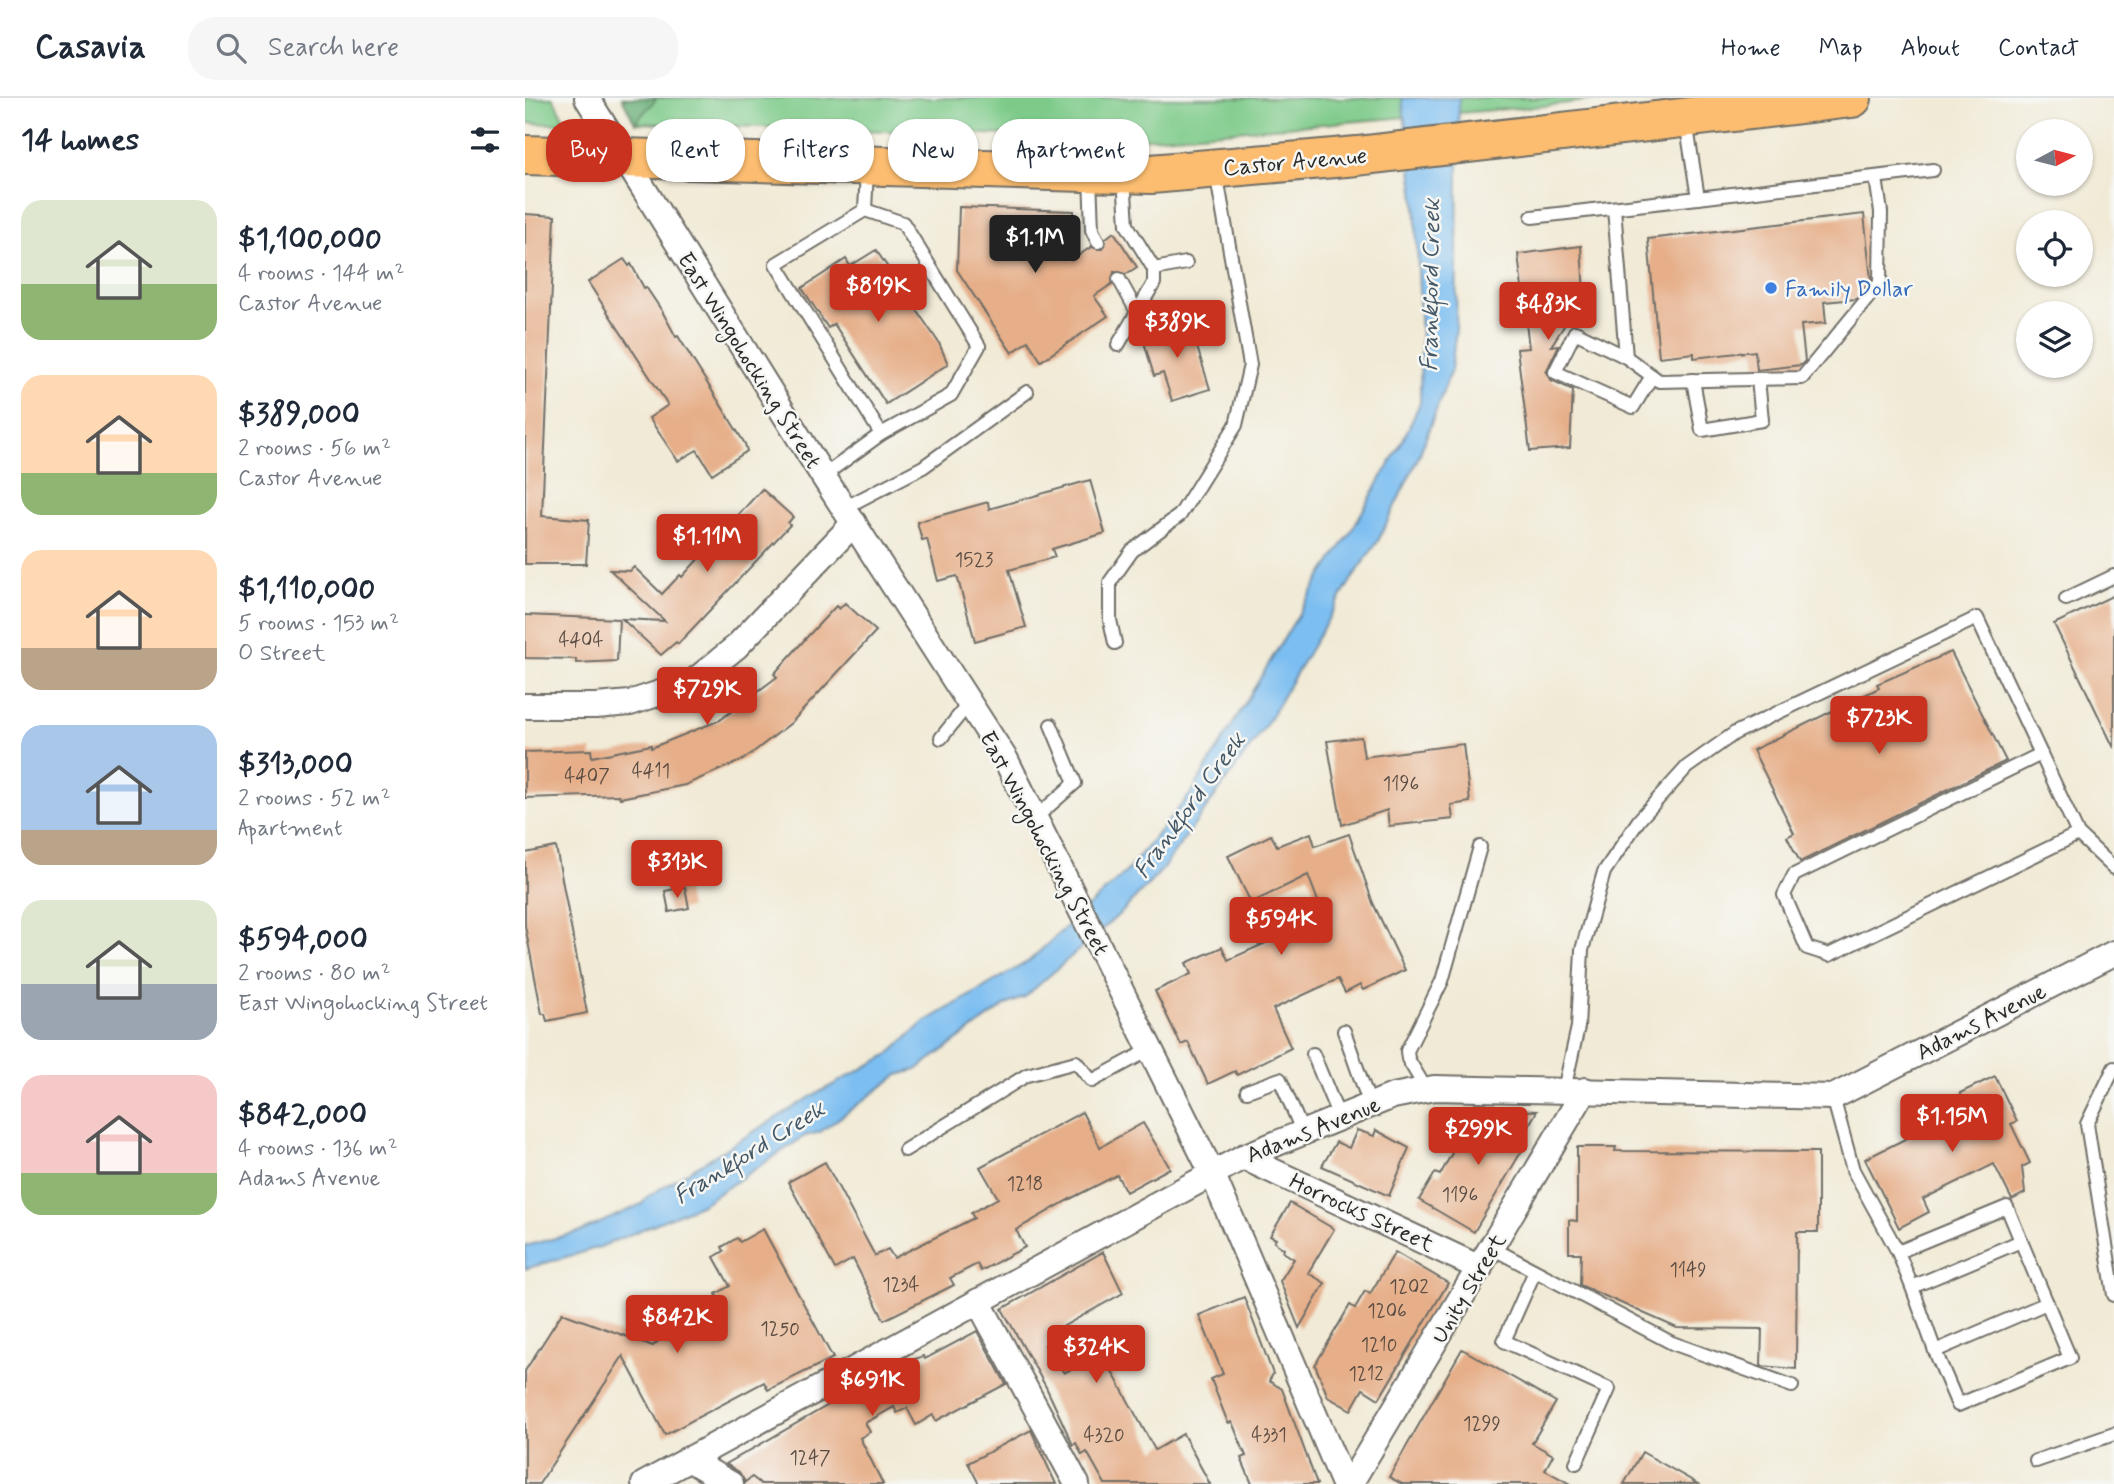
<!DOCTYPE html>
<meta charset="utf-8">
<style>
body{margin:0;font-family:Mynerve,sans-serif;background:#f6f6f7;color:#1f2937;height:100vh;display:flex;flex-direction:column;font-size:26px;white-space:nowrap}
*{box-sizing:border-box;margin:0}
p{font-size:23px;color:#747a83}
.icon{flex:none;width:38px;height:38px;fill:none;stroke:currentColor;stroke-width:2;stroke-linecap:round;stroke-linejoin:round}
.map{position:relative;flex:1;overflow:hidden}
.sheet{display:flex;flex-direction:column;background:#fff;width:525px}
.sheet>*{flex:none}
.banner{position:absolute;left:21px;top:21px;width:665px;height:63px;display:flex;gap:14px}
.needle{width:46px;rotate:83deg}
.controls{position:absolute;left:1491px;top:21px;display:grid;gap:14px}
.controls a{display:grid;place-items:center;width:77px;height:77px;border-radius:50%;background:#fff;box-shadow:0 2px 5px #0004;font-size:35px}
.price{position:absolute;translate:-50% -60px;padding:0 16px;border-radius:7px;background:#c8321e;color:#fff;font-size:23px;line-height:46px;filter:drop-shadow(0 2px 4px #0008)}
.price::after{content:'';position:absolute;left:50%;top:42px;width:21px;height:16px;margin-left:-10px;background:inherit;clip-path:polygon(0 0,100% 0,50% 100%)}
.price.on{background:#222;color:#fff}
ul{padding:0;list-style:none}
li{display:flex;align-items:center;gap:21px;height:175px;padding:0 21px}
li span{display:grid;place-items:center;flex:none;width:196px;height:140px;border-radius:21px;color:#555}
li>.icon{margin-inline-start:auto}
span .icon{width:84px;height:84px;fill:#fffc;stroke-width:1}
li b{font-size:30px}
h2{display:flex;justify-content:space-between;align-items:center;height:84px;padding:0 21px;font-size:30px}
.tag{padding:0 24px;border-radius:28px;background:#fff;box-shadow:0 2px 5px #0004;font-size:24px;line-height:63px}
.tag.on{background:#c8321e;color:#fff}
header{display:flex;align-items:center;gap:42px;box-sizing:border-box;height:98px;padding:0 35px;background:#fff;border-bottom:2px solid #e0e1e3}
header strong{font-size:33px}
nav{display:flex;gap:38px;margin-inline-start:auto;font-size:24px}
.search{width:490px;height:63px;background:#f6f6f7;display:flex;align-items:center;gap:18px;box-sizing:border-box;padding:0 24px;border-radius:28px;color:#747a83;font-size:26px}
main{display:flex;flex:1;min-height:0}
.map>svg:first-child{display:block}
.green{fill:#7dca89;stroke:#547a5a;stroke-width:2}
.forest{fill:#66ae75;stroke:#486c50;stroke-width:2}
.water{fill:#7bbef1;stroke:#53748e;stroke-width:2}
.building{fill:#e6af89}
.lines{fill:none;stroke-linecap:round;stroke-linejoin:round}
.lane-casing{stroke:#706e67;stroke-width:16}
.street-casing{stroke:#706e67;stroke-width:28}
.primary-casing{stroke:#706e67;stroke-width:42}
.lane{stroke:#fff;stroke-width:12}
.street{stroke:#fff;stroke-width:24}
.primary{stroke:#fcbd6f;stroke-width:38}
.shop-dot{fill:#3f7fe0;stroke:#f6f6f2;stroke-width:2.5}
.labels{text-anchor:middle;stroke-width:5;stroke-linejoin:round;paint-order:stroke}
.number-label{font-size:19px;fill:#5a4c42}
.street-label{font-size:23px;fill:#2b2b2b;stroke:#f6f6f2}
.shop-label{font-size:23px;fill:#366cbe;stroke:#f6f6f2;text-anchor:start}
.water-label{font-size:24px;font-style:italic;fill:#435766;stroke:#f6f6f2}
</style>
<header>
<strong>Casavia</strong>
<div class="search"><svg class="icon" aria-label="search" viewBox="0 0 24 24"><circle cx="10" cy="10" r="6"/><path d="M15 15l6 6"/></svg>Search here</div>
<nav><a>Home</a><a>Map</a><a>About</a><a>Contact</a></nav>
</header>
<main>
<section class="sheet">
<h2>14 homes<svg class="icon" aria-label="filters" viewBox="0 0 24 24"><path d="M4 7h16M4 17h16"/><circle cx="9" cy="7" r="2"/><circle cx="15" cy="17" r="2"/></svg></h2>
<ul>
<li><span style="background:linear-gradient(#dfe7d0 60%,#8fb573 0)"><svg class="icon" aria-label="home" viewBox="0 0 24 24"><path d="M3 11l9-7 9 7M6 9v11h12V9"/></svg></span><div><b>$1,100,000</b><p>4 rooms · 144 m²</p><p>Castor Avenue</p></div></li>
<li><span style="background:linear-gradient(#ffd9b3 70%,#8fb573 0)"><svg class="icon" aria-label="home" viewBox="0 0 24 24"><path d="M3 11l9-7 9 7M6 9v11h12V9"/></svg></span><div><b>$389,000</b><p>2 rooms · 56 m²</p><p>Castor Avenue</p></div></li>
<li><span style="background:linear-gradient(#ffd9b3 70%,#b9a48a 0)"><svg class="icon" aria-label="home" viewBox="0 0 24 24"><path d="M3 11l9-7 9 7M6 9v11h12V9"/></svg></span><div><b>$1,110,000</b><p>5 rooms · 153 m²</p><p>O Street</p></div></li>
<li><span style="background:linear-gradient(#a9c7e8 75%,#b9a48a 0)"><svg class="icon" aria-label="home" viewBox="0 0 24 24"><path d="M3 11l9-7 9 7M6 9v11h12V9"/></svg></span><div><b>$313,000</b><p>2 rooms · 52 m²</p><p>Apartment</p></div></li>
<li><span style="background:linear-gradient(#dfe7d0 60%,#9aa5b1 0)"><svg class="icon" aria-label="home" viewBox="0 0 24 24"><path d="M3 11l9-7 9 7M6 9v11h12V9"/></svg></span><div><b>$594,000</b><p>2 rooms · 80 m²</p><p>East Wingohocking Street</p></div></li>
<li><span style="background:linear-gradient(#f6c9c9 70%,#8fb573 0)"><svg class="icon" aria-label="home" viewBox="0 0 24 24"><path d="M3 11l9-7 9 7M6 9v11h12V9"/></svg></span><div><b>$842,000</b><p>4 rooms · 136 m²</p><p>Adams Avenue</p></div></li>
</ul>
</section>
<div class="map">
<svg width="1589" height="1386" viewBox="0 0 1589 1386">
<rect width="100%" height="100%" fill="#f6f6f2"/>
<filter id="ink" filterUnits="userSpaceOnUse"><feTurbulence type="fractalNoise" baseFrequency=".0143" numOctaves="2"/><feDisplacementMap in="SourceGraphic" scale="14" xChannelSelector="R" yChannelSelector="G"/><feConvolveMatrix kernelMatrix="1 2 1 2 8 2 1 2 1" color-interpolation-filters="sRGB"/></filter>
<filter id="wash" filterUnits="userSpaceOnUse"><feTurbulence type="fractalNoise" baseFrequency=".00686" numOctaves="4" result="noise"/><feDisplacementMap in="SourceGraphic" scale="28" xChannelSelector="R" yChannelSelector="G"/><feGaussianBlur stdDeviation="1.57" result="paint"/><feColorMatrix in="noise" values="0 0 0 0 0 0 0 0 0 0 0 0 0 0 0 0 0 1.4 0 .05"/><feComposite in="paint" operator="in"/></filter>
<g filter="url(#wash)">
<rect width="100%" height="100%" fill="#f1ead6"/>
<!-- green -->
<g class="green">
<path d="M0,0H28L39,21L35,26L0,25Z"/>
<path d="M99,0H1085L1020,8L612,41L110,25Z"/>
</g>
<!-- forest -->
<path class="forest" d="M97,0H132L110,25Z"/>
<!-- water -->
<path class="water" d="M877,0H934L931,231L926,272L894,358L853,443L825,484L739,630L636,773L598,813L500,899L481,907L391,972L373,977L295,1034L280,1038L177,1106L75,1149L0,1171V1148L57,1133L117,1106L122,1099L287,998L363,957L398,925L504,863L602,773L667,694L797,477L824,437L878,342L895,305L896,239L890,100Z"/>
<g id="blocks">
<!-- building -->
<g class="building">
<path d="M434,109L549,113L547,162L566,149L577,151L581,140L589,134L612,169L601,176L589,174L587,186L569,198L583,218L516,263L503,243L487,255L432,172Z"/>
<path d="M0,116L30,118L17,418L64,422L61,466H0Z"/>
<path d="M1339,116L1346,182L1331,201L1299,204L1301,225L1276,227L1280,263L1276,267L1232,272L1230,253L1169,260V255L1134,259L1123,141Z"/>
<path d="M1056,148L1059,197L1026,248L1034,247L1021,274L1026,282L1048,292L1045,350L1005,353L992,251L1004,250L993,156Z"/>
<path d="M351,152L414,245L423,266L361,306L309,226L303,230L277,190L321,161L325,168Z"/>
<path d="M99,161L104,168L106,166L119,190L121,189L137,213L151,239L153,238L220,346L222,353L187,376L172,352L153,363L124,320L143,307L63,184Z"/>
<path d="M664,223L685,291L647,303L638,275L629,278L617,237Z"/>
<path d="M565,382L580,435L527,451L530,459L484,472L501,529L450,543L432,478L413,483L402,441L397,442L392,424L463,404L464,411Z"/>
<path d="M237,391L268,419L263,425L265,427L153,546L151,544L136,557L97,521L140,523L85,472L105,473L109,469L137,496L155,477L157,479Z"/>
<path d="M1589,497V650L1529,526Z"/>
<path d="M320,505L351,533L266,625L218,662L160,687L95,700L94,697L0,700V654L66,652L67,659L126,647V650L195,622L252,579L249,576L282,539L311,508L314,511Z"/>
<path d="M0,517L94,521L92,563L51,565V561L0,560Z"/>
<path d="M1426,554L1481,663L1275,764L1262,739L1269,735L1228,652L1354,590L1352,586Z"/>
<path d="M836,639L839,659L938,646L945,704L926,707L928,721L864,728L862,712L817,727L802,643Z"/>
<path d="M786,735L790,748L824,736L848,805L880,872L838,892L835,887L820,895L813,881L748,911L766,950L712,977L710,973L683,986L663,944L656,947L630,893L666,876L661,865L697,849L703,862L799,819L783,777L726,805L703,758L746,737L752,748Z"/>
<path d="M31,749L62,915L22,923L20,916H17L0,828V755Z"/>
<path d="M160,789L164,810L144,814L140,793Z"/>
<path d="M1470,978L1492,1023L1486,1026L1505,1065L1497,1069L1500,1095L1487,1102L1469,1066L1398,1101L1404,1114L1374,1130L1340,1061L1442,1010L1435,995Z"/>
<path d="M981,1012L1012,1013L996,1041L1002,1044L949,1134L894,1102L910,1075L915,1077L950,1013L967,1023L972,1014Z"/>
<path d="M557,1014L575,1049L618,1025L645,1070L601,1094L592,1077L545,1101L491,1132L500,1149L456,1173L452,1166L425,1180L429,1187L359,1222L328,1161L310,1171L263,1084L300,1064L350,1158L363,1151L369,1160L449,1120L446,1115L473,1100L455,1069Z"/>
<path d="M832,1032L849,1038L851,1032L884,1050L864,1098L797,1068L811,1044L824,1050Z"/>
<path d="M1052,1049H1091L1090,1053L1293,1054V1134H1272L1271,1271L1236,1268L1237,1231L1152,1230L1055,1187L1056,1155H1044V1122L1052,1123Z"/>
<path d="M765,1105L809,1131L783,1175L800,1185L774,1230L755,1183L769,1161L758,1154L759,1151L749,1144L751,1141L745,1138Z"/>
<path d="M238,1131L308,1260L243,1292L239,1284L140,1337L98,1258L14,1386H0V1273L37,1215L128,1248L159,1219L193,1200L191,1196L205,1188L189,1159L199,1153L197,1149L212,1140L215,1144Z"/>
<path d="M578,1154L598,1195L530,1233L534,1239L520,1247L539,1275L577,1255L630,1352L658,1336L685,1386H580L562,1354L557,1357L551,1345L548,1347L521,1289L477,1211Z"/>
<path d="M870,1154L923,1185L854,1301L838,1291L826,1312L803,1299L790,1267L825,1207L830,1210L840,1193L845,1196Z"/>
<path d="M719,1199L748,1276L744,1283L757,1291L792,1386H727L716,1360L721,1358L707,1324L703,1325L686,1281L698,1276L674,1217Z"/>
<path d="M452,1233L481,1286L411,1323L408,1317L391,1327L382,1310L372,1315L369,1309L340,1325L345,1334L335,1340L358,1386H236L227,1379L220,1384L214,1374L201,1366L328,1293L385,1263L398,1258L400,1261Z"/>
<path d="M937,1251L1031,1304L1007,1345L1028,1357L1020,1372L1045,1386H877L864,1379Z"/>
<path d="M506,1332L531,1386H454L443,1365Z"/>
<path d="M1117,1354L1173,1386H1099Z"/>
</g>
</g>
</g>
<g filter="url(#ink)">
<use href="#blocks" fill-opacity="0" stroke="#706e67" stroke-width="2"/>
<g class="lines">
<!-- lane casing -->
<g class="lane-casing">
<g id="lane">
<path d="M565,78L567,132L573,144"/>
<path d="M1173,100L1408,72"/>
<path d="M1089,110L1101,259L1134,283L1277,280L1355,185L1356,114L1351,80"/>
<path d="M340,112L378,125L454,248L426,297L356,336L251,166Z"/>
<path d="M340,112L342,72"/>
<path d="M1007,119L1173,100L1161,23"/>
<path d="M629,171L661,165"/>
<path d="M594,181L611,212"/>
<path d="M593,247L629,185V171L602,127L599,79"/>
<path d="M1101,259L1050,234L1030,274L1108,309L1127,278"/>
<path d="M1168,282L1177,332L1237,322L1233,281"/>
<path d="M298,378L356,336"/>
<path d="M319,410L398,369L502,294"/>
<path d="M1541,501L1589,478"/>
<path d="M590,545L585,522V484L607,453L655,417L711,327L725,267L691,74"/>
<path d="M416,640L444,605"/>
<path d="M509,721L550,685L526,627"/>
<path d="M1553,736L1304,857L1282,850L1259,797L1269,777L1516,656L1553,736L1589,770"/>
<path d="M819,933L845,1007"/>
<path d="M788,956L814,1019"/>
<path d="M1589,970L1562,1026L1589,1197"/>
<path d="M901,991L883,961L882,953L917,883L955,749"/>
<path d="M1039,992L1053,929L1057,852L1079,774L1114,722L1162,669L1210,635L1452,520L1516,656"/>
<path d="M722,993L755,981L778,1035"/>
<path d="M1308,999L1328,1072L1373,1154L1482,1109L1496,1143L1387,1189L1373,1154"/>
<path d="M380,1052L502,977L551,964L567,983L626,951"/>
<path d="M967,1150L1147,1245L1267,1288"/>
<path d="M1010,1173L979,1243L1084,1291L1051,1365"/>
<path d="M1387,1189L1410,1253L1522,1205"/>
<path d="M1410,1253L1433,1307L1545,1260L1496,1143"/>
<path d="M1511,1363L1589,1336"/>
</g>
</g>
<!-- street casing -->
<g class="street-casing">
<g id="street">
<path d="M62,0L298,378L481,662L687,1075L819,1386"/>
<path d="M0,608H71L105,605L168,584L211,549L329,425"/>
<path d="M718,1059L955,1170"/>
<path d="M453,1203L552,1386"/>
<path d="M163,1361L206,1386"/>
<path d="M119,1386L718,1059L868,998L909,990L1308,999L1589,855"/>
<path d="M825,1386L1060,992"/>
</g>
</g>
<!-- primary casing -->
<g class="primary-casing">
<path id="primary" d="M0,57L626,76L832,58L1327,0"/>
</g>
<!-- lane -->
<use href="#lane" class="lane"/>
<!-- street -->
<use href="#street" class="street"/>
<!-- primary -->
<use href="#primary" class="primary"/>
</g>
</g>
<!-- markers -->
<circle class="shop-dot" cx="1246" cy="190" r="7"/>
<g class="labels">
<!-- number labels -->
<g class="number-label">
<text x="449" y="468">1523</text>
<text x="56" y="548">4404</text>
<text x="126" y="679">4411</text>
<text x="62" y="684">4407</text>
<text x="876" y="692">1196</text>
<text x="500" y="1092">1218</text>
<text x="935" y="1103">1196</text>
<text x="1163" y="1178">1149</text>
<text x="376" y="1193">1234</text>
<text x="884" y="1195">1202</text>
<text x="862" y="1219">1206</text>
<text x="255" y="1237">1250</text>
<text x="854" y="1253">1210</text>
<text x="841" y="1282">1212</text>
<text x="957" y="1332">1299</text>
<text x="579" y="1343">4320</text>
<text x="744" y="1343">4331</text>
<text x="285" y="1366">1247</text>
</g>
<!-- street labels -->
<g class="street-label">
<text transform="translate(770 63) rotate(-5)" y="8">Castor Avenue</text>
<text transform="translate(225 262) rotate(58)" y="8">East Wingohocking Street</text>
<text transform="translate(520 745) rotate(62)" y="8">East Wingohocking Street</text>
<text transform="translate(1456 923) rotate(-27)" y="8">Adams Avenue</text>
<text transform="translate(788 1031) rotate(-22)" y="8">Adams Avenue</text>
<text transform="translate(837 1114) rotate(25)" y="8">Horrocks Street</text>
<text transform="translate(943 1190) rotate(-59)" y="8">Unity Street</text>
</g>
<!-- shop labels -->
<g class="shop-label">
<text x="1260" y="198">Family Dollar</text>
</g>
<!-- water labels -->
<g class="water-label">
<text transform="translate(905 187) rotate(-89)" y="8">Frankford Creek</text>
<text transform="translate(664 707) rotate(-54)" y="8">Frankford Creek</text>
<text transform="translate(224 1054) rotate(-32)" y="8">Frankford Creek</text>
</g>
</g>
</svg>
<div class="controls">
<a><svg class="needle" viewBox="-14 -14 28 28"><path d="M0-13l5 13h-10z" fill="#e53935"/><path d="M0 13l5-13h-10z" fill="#747a83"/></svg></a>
<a><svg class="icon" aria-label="locate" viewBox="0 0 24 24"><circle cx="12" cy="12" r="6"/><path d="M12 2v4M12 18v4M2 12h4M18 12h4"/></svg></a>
<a><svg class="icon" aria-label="layers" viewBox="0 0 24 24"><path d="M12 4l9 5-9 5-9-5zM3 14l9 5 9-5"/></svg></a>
</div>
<b class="price on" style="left:510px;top:177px">$1.1M</b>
<b class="price" style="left:353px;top:226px">$819K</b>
<b class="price" style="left:1023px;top:244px">$483K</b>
<b class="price" style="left:652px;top:262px">$389K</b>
<b class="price" style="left:182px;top:476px">$1.11M</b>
<b class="price" style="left:182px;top:629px">$729K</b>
<b class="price" style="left:1354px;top:658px">$723K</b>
<b class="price" style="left:152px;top:802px">$313K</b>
<b class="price" style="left:756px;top:859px">$594K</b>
<b class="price" style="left:1427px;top:1056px">$1.15M</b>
<b class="price" style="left:953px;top:1069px">$299K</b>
<b class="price" style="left:152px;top:1257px">$842K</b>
<b class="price" style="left:571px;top:1287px">$324K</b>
<b class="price" style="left:347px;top:1320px">$691K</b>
<div class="banner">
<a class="tag on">Buy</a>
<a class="tag">Rent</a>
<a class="tag">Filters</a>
<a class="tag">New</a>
<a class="tag">Apartment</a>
</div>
</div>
</main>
